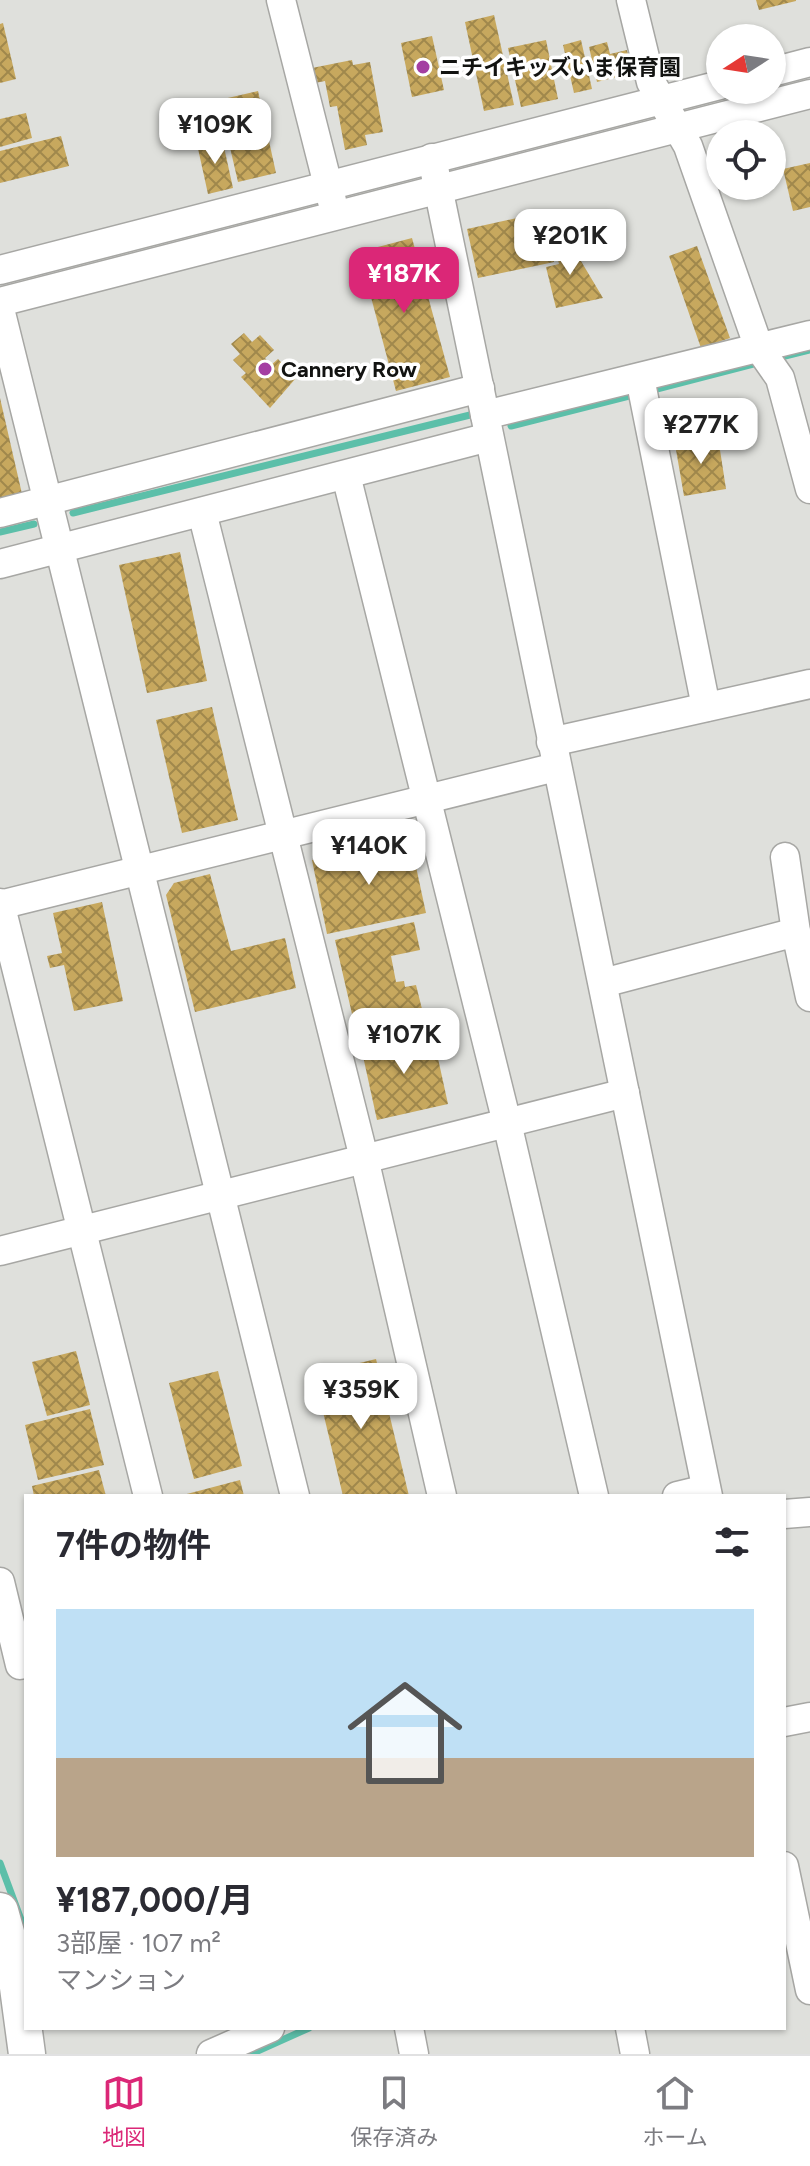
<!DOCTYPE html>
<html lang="ja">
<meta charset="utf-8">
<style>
body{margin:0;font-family:Figtree,"Noto Sans JP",sans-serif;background:#f2f2f3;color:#2b2b33;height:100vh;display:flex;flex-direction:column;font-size:30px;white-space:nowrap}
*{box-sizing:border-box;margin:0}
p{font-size:26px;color:#7c7c81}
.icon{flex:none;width:44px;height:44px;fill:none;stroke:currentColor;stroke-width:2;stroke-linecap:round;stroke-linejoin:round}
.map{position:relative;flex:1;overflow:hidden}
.drawer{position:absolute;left:24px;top:1494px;width:762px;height:536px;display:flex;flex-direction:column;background:#fff;border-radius:0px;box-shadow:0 2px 6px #0004}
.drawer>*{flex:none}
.needle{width:52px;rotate:258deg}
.tools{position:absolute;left:706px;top:24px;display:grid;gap:16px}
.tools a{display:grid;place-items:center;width:80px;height:80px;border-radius:50%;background:#fff;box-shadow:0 2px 6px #0004;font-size:40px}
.price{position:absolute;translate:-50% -68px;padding:0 18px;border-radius:16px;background:#fff;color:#222;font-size:26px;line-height:52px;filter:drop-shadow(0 2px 4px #0008)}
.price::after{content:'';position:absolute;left:50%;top:48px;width:24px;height:18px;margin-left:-12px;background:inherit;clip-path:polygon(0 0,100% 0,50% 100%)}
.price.selected{background:#db2777;color:#fff}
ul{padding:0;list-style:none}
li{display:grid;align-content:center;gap:16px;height:424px;padding:0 32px}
li span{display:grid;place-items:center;height:248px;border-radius:0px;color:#555}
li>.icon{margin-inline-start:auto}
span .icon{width:144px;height:144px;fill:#fffc;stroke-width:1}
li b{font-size:34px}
h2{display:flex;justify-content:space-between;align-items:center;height:96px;padding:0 32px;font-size:34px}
.menu{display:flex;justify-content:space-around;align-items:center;height:112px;border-top:2px solid #e1e1e2;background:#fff;font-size:22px;color:#7c7c81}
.menu a{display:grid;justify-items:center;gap:4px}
.menu .selected{color:#db2777}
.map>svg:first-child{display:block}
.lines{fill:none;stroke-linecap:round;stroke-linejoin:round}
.stream{stroke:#5cbfa9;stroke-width:7}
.building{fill:url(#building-cross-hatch)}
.minor-casing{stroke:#a7a7a4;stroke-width:31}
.major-casing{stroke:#a7a7a4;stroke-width:39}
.minor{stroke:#fff;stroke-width:28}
.major{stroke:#fff;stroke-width:36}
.poi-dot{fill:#a43ea2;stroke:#fff;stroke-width:3}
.labels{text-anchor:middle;stroke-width:7;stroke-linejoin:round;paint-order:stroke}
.poi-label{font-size:22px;font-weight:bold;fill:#121311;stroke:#fff;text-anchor:start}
</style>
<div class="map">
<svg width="810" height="2054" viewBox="0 0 810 2054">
<defs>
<pattern id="building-cross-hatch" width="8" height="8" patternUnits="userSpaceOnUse" patternTransform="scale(2)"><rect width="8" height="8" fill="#c7a85e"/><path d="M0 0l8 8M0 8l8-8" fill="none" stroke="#a0884c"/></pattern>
</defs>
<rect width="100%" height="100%" fill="#dfe0dc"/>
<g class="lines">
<!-- stream -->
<g class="stream">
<path d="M773,359L810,350"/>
<path d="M649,391L761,362"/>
<path d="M511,426L637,394"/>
<path d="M73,513L470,415"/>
<path d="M0,532L34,524"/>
<path d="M0,1863L26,1933"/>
<path d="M251,2054L309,2028"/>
</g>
</g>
<!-- building -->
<g class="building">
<path d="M756,0H796V1L759,10Z"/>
<path d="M494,15L514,105L484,111L465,22Z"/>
<path d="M3,23L16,79L0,83V24Z"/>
<path d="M432,36L444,90L412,97L401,43Z"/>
<path d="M546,40L558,99L521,107L508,48Z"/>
<path d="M581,40L592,89L574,93L563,45Z"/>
<path d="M607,42L610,54L627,50L632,73L597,82L589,47Z"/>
<path d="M352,60L353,65L370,62L383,132L365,135L367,145L345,150L337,106L330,107L325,81L315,83L312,68Z"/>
<path d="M258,91L276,173L238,182L219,100Z"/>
<path d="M26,113L32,138L0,147V119Z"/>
<path d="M61,136L69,166L0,183V151Z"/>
<path d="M222,138L233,188L208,194L197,144Z"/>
<path d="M810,163V207L793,211L783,169Z"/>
<path d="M544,212L554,262L478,278L467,229Z"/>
<path d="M566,236L603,298L556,308L546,267L559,264L553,240Z"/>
<path d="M412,238L450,377L396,391L359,252Z"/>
<path d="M697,246L730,338L701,348L669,256Z"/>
<path d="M244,333L252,342L260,335L274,350L265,358L271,365L278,359L296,378L270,408L241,377L246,373L233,360L240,354L231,344Z"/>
<path d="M0,398L22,494L0,498Z"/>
<path d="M718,437L726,489L684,496L675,444Z"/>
<path d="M180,552L207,681L147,693L119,565Z"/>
<path d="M212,707L238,820L182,833L156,720Z"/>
<path d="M410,839L426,913L327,934L312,860Z"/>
<path d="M210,874L231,951L285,938L296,988L195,1012L166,895L174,883Z"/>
<path d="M102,902L123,1001L74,1011L64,965L50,968L47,956L62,953L53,913Z"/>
<path d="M414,922L420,950L391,956L396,982L404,981L405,987L416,985L426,1025L358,1040L335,940Z"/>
<path d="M432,1031L448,1104L377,1120L361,1047Z"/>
<path d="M76,1351L90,1405L47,1416L32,1362Z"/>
<path d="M376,1359L409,1496H343L314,1374Z"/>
<path d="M218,1371L242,1466L194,1479L169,1383Z"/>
<path d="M90,1409L104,1465L38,1480L25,1425Z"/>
<path d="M99,1470L106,1496H34L32,1486Z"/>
<path d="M240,1480L244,1496H183V1495Z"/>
</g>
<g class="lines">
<!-- minor casing -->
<g class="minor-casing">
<g id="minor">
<path d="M281,0L332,201"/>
<path d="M631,0L651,82L688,146L759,348L780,378L810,489"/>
<path d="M772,72L810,62"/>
<path d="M432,158L708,1496"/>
<path d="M0,270L720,85"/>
<path d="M0,302L810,94"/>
<path d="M0,309L295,1496"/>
<path d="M640,378L706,707"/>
<path d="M485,415L810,335"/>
<path d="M346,475L507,1123L594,1496"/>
<path d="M202,512L364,1158L442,1496"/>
<path d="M0,513L480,388"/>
<path d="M0,564L489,437"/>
<path d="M551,742L810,684"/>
<path d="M785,857L796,932"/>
<path d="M0,903L148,1496"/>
<path d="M0,905L556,767"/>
<path d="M603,983L796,932L810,997"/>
<path d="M0,1251L625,1093"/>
<path d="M677,1496L706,1489"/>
<path d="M784,1514L810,1512"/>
<path d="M0,1582L20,1665"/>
<path d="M784,1722L810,1717"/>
<path d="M784,1866L810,1990"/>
<path d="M409,2028L414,2054"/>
<path d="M630,2028L635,2054"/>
<path d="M211,2054L270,2028"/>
</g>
</g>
<!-- major casing -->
<g class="major-casing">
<path id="major" d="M0,1911L15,1965L27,2054"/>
</g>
<!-- minor -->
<use href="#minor" class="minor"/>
<!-- major -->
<use href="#major" class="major"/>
</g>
<!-- markers -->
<g class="poi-dot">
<circle cx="423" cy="67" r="8"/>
<circle cx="265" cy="369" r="8"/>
</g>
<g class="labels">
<!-- poi labels -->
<g class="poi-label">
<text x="439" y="75">ニチイキッズいま保育園</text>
<text x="281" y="377">Cannery Row</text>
</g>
</g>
</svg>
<div class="tools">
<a><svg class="needle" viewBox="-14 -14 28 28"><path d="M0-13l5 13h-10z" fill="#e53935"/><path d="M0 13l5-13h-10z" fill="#7c7c81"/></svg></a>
<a><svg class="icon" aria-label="locate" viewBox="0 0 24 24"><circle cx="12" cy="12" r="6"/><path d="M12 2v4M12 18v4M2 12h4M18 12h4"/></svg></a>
</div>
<b class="price" style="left:215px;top:166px">¥109K</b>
<b class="price" style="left:570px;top:277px">¥201K</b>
<b class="price selected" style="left:404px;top:315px">¥187K</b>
<b class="price" style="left:701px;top:466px">¥277K</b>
<b class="price" style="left:369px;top:887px">¥140K</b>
<b class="price" style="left:404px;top:1076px">¥107K</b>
<b class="price" style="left:361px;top:1431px">¥359K</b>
<section class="drawer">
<h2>7件の物件<svg class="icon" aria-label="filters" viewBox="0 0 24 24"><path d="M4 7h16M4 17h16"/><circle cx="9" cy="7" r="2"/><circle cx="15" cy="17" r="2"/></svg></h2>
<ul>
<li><span style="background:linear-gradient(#bfe0f5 60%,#b9a48a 0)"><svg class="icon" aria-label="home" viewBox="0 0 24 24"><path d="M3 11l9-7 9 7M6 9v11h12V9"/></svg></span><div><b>¥187,000/月</b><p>3部屋 · 107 m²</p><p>マンション</p></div></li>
</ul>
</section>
</div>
<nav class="menu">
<a class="selected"><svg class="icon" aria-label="map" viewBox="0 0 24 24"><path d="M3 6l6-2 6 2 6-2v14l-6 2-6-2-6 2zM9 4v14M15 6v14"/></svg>地図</a>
<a><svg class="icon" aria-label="saved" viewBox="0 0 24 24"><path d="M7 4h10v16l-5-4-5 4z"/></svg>保存済み</a>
<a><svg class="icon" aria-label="home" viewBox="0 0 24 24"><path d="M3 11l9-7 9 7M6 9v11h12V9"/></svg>ホーム</a>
</nav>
